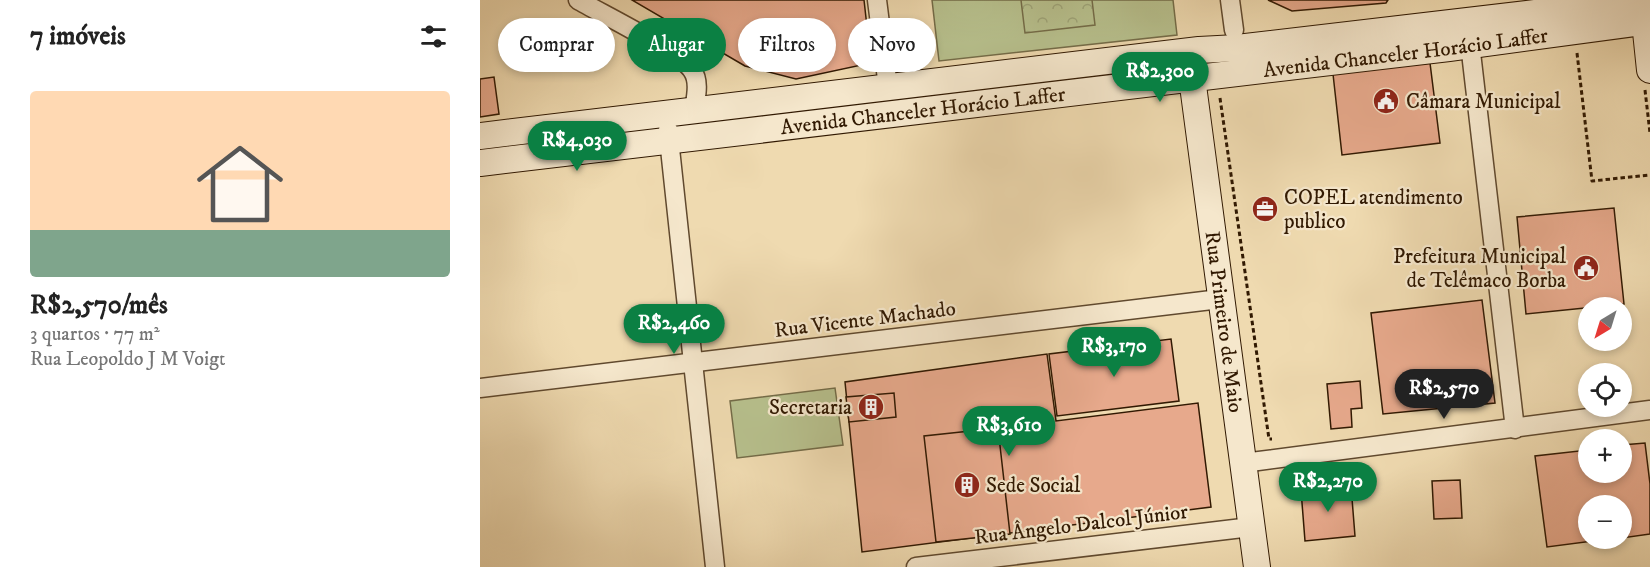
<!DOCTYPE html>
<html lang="pt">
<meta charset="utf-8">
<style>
body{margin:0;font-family:"IM FELL DW Pica",serif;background:#f2f2f2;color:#222;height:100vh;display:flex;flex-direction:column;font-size:22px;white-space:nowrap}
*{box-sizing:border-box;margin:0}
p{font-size:20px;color:#767676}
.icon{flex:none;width:33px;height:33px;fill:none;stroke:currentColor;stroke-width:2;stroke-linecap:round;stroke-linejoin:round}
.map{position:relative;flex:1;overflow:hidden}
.side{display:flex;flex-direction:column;background:#fff;width:480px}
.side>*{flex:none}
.hud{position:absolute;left:18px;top:18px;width:570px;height:54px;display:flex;gap:12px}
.needle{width:39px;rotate:218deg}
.controls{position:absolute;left:1098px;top:297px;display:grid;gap:12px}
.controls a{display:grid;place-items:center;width:54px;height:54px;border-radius:50%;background:#fff;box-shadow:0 3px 9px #0003;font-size:30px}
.price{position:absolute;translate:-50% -51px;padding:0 14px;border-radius:21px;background:#0b8043;color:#fff;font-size:20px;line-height:39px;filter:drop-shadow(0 2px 3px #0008)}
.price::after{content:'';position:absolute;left:50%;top:36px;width:18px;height:14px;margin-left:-9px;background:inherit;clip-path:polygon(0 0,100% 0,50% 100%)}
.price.selected{background:#222;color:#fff}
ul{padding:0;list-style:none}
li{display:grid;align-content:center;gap:12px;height:318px;padding:0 30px}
li span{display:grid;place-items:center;height:186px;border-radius:6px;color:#555}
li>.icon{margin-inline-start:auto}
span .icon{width:108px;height:108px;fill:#fffc;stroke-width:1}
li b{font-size:26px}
h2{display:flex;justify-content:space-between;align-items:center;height:72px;padding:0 30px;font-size:26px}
.tag{padding:0 21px;border-radius:27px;background:#fff;box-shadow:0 3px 9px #0003;font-size:21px;line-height:54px}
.tag.selected{background:#0b8043;color:#fff}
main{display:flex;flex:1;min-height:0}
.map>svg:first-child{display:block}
.grass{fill:#b7c08d;stroke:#746c48;stroke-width:1.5}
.park{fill:url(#park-crowns);stroke:#746c48;stroke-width:1.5}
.building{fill:#e7a98c;stroke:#311902;stroke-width:1.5}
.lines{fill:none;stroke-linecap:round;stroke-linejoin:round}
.minor-casing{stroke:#60492e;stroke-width:21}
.secondary-casing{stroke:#311902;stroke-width:28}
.path{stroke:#311902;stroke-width:3;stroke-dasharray:4.5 3;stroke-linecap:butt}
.minor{stroke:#f5e7cc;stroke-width:18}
.secondary{stroke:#f5e7cc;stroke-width:26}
.labels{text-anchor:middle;stroke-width:4.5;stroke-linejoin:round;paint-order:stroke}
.street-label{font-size:21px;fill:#311902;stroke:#f5e7cc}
.poi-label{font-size:21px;fill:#311902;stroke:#f5e7cc;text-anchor:start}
</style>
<main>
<section class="side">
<h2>7 imóveis<svg class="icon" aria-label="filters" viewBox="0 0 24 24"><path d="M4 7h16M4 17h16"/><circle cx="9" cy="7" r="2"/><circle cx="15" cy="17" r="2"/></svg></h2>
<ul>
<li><span style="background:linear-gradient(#ffd9b3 75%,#7fa58c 0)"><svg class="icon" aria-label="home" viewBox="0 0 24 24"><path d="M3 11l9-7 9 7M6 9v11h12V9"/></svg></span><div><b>R$2,570/mês</b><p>3 quartos · 77 m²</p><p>Rua Leopoldo J M Voigt</p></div></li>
</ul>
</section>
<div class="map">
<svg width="1170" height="567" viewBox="0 0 1170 567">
<defs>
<pattern id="park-crowns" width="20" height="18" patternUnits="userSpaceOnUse" patternTransform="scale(1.5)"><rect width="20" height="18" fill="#b7c08d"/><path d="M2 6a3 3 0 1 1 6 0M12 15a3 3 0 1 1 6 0" fill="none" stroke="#9ea478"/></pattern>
</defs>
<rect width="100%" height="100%" fill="#efdab0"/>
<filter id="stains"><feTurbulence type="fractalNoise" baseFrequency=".00333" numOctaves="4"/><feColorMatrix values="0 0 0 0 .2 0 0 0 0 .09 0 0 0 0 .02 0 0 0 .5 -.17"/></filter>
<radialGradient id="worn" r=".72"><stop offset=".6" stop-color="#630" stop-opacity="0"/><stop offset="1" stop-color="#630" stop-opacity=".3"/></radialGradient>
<!-- grass -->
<g class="grass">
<path d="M452,0H693L697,35L459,61Z"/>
<path d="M355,388L363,445L257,458L250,401Z"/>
</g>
<!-- park -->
<path class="park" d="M541,0H612L615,25L545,33Z"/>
<!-- building -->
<g class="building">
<path d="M152,0H384L391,63L316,79L265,66Z"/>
<path d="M788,0H908L906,3L812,11Z"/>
<path d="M950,63L960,143L862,155L853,74Z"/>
<path d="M14,77L19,114L0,117V79Z"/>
<path d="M1134,208L1144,304L1046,314L1037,217Z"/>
<path d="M1002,300L1015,403L903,414L891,313Z"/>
<path d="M691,339L699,401L577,416L569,354Z"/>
<path d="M567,354L576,421L718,403L731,507L382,552L365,382Z"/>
<path d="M880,381L882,408L871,409L872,427L851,429L847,384Z"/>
<path d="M414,393L416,417L369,422L366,397Z"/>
<path d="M518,428L530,534L456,542L444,436Z"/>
<path d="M1165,443L1170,484V534L1142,538V506H1108V538H1136L1067,547L1055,456L1108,450V472H1142V445Z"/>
<path d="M980,480L982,518L954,519L952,481Z"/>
<path d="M871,486L875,536L825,541L821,490Z"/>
</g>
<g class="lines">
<!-- minor casing -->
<g class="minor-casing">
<g id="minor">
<path d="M98,0C120,13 200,52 212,70C220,81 216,97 214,110"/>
<path d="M397,0L408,87"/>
<path d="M750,0L754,30"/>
<path d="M990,44L1035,429"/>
<path d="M188,130L235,567"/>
<path d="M0,388L740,299"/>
<path d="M763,463L1170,410"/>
<path d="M436,567L771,527"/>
</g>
</g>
<!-- secondary casing -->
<g class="secondary-casing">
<g id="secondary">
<path d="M1165,22L1170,70"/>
<path id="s1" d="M712,78L777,567"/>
<path d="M0,136L719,50L757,48L1165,0"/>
<path id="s2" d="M0,163L969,48L1170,21"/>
</g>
</g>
<!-- path -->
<g class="path">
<path d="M1097,53L1112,181L1170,175"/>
<path d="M1165,90L1170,133"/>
<path d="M740,98L789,439H792"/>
</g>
<!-- minor -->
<use href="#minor" class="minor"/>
<!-- secondary -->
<use href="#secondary" class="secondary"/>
</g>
<!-- icons -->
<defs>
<g id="civic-disc" transform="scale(1.35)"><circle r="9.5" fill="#8f2418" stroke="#f5e7cc"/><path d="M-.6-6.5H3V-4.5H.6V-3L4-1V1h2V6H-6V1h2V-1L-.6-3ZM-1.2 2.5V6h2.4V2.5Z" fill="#fff"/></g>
<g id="office-disc" transform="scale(1.35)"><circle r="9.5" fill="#8f2418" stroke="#f5e7cc"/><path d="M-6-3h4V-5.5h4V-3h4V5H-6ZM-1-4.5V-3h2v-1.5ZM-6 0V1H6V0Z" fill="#fff"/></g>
<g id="building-disc" transform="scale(1.35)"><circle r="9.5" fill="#8f2418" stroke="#f5e7cc"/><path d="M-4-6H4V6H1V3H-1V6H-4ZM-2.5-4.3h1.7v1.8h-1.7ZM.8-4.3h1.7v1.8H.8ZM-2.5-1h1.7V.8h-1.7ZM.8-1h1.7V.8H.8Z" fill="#fff"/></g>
</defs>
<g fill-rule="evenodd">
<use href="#civic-disc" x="906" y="101"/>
<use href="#office-disc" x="785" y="209"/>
<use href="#civic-disc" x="1106" y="268"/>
<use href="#building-disc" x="391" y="407"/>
<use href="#building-disc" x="487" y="485"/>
</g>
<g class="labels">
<!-- street labels -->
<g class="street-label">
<text dy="7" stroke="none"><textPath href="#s2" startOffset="932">Avenida Chanceler Horácio Laffer</textPath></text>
<text dy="7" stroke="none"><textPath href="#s2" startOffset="446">Avenida Chanceler Horácio Laffer</textPath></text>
<text transform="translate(385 319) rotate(-7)" y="7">Rua Vicente Machado</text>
<text dy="7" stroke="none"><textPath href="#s1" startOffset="246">Rua Primeiro de Maio</textPath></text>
<text transform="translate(601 524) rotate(-7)" y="7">Rua Ângelo Dalcol Júnior</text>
</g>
<!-- poi labels -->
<g class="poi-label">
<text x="926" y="108">Câmara Municipal</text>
<text x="804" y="204">COPEL atendimento<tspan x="804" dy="24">publico</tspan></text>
<text x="1086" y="263" text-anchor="end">Prefeitura Municipal<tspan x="1086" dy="24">de Telêmaco Borba</tspan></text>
<text x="372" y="414" text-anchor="end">Secretaria</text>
<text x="506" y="492">Sede Social</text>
</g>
</g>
<rect width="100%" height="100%" filter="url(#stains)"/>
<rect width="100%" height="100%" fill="url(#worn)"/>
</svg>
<div class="controls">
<a><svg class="needle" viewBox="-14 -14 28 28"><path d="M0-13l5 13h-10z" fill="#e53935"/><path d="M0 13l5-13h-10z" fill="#767676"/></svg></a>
<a><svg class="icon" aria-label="locate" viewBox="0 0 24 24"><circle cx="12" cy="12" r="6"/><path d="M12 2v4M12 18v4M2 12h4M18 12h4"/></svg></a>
<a>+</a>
<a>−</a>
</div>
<b class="price" style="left:680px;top:103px">R$2,300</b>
<b class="price" style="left:97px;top:172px">R$4,030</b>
<b class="price" style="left:194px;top:355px">R$2,460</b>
<b class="price" style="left:634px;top:378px">R$3,170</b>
<b class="price selected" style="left:964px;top:420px">R$2,570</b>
<b class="price" style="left:529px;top:457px">R$3,610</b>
<b class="price" style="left:848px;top:513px">R$2,270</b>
<div class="hud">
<a class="tag">Comprar</a>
<a class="tag selected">Alugar</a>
<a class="tag">Filtros</a>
<a class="tag">Novo</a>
</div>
</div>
</main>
